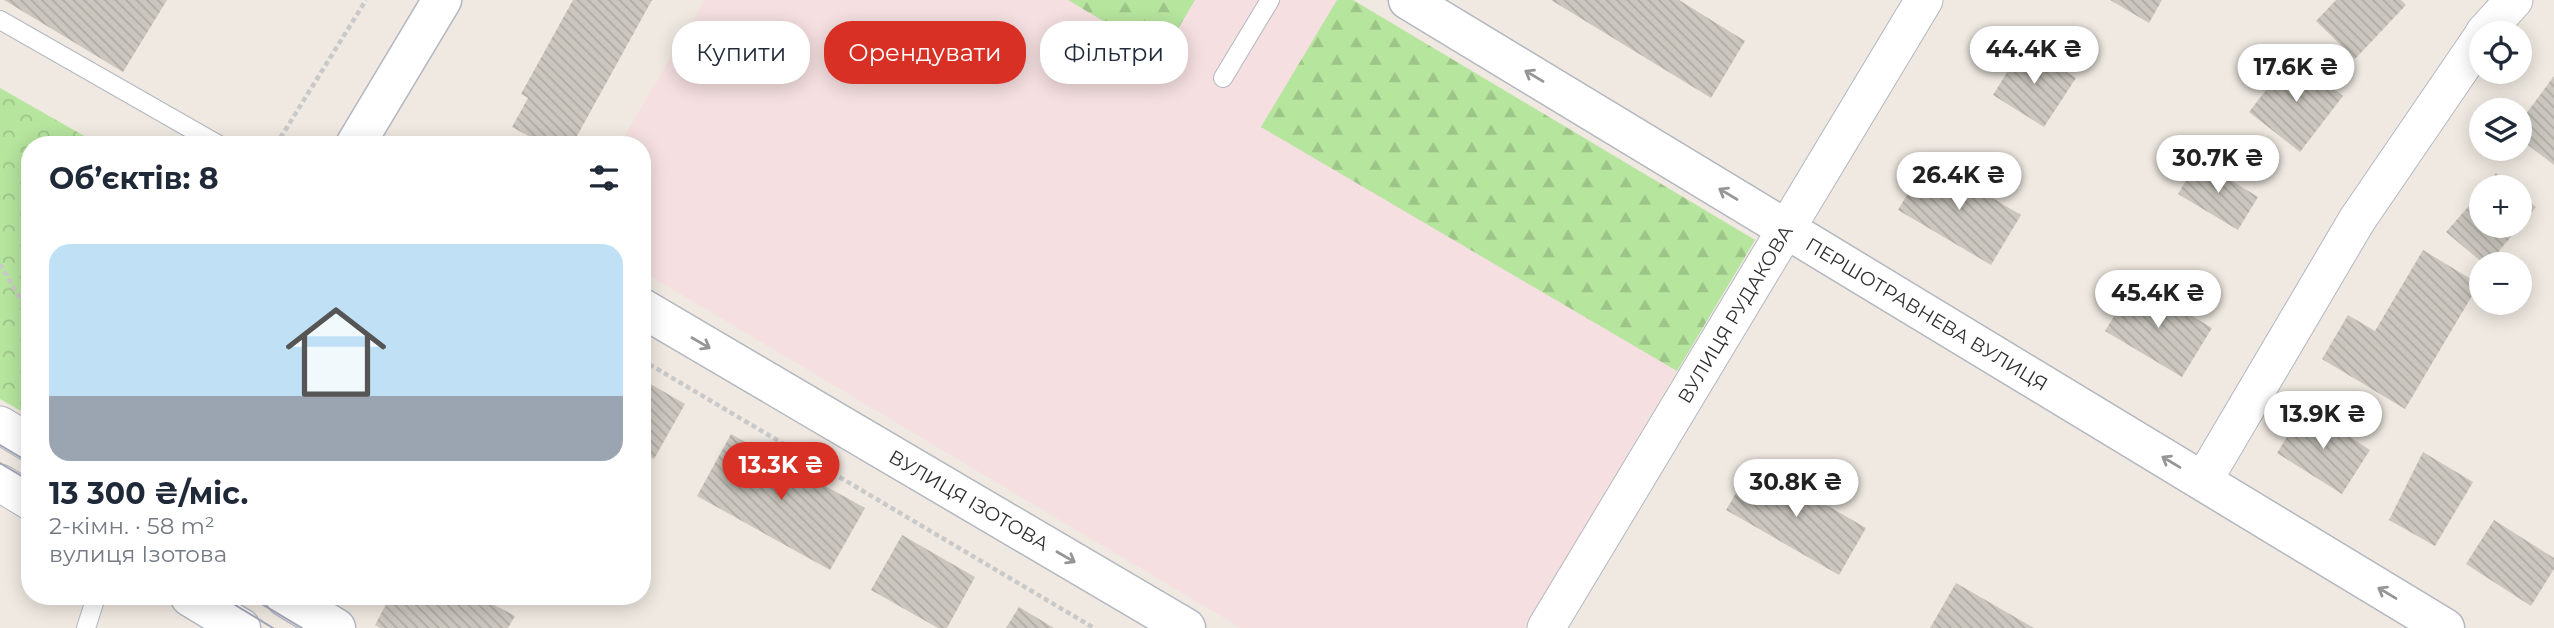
<!DOCTYPE html>
<html lang="uk">
<meta charset="utf-8">
<style>
body{margin:0;font-family:Montserrat,sans-serif;background:#f2f2f3;color:#1f2937;height:100vh;display:flex;flex-direction:column;font-size:26px;white-space:nowrap}
*{box-sizing:border-box;margin:0}
p{font-size:23px;color:#747a83}
.icon{flex:none;width:38px;height:38px;fill:none;stroke:currentColor;stroke-width:2;stroke-linecap:round;stroke-linejoin:round}
.map{position:relative;flex:1;overflow:hidden}
.details{position:absolute;left:21px;top:136px;width:630px;height:469px;display:flex;flex-direction:column;background:#fff;border-radius:28px;box-shadow:0 4px 18px #0003}
.details>*{flex:none}
.hud{position:absolute;left:672px;top:21px;width:665px;height:63px;display:flex;gap:14px}
.fabs{position:absolute;left:2469px;top:21px;display:grid;gap:14px}
.fabs a{display:grid;place-items:center;width:63px;height:63px;border-radius:50%;background:#fff;box-shadow:0 4px 18px #0003;font-size:35px}
.price{position:absolute;translate:-50% -60px;padding:0 16px;border-radius:24px;background:#fff;color:#222;font-size:23px;line-height:46px;filter:drop-shadow(0 2px 4px #0008)}
.price::after{content:'';position:absolute;left:50%;top:42px;width:21px;height:16px;margin-left:-10px;background:inherit;clip-path:polygon(0 0,100% 0,50% 100%)}
.price.current{background:#d93025;color:#fff}
ul{padding:0;list-style:none}
li{display:grid;align-content:center;gap:14px;height:371px;padding:0 28px}
li span{display:grid;place-items:center;height:217px;border-radius:21px;color:#555}
li>.icon{margin-inline-start:auto}
span .icon{width:126px;height:126px;fill:#fffc;stroke-width:1}
li b{font-size:30px}
h2{display:flex;justify-content:space-between;align-items:center;height:84px;padding:0 28px;font-size:30px}
.tag{padding:0 24px;border-radius:28px;background:#fff;box-shadow:0 4px 18px #0003;font-size:24px;line-height:63px}
.tag.current{background:#d93025;color:#fff}
.map>svg:first-child{display:block}
.medical{fill:#f5dfe0}
.forest{fill:url(#forest-firs)}
.park{fill:url(#park-crowns)}
.building{fill:url(#building-back-hatch)}
.lines{fill:none;stroke-linecap:round;stroke-linejoin:round}
.service-casing{stroke:#b4b7c1;stroke-width:20}
.minor-casing{stroke:#b4b7c1;stroke-width:39}
.tertiary-casing{stroke:#b4b7c1;stroke-width:41}
.secondary-casing{stroke:#b4b7c1;stroke-width:41}
.path{stroke:#c9c9c9;stroke-width:4.5;stroke-dasharray:5 3.5;stroke-linecap:butt}
.service{stroke:#fff;stroke-width:18}
.minor{stroke:#fff;stroke-width:37}
.tertiary{stroke:#fff;stroke-width:38}
.secondary{stroke:#fff;stroke-width:38}
.tram{stroke:#a3a6b8;stroke-width:2}
.oneway{stroke:#969696}
.labels{text-anchor:middle;stroke-width:5;stroke-linejoin:round;paint-order:stroke}
.street-label{font-size:19px;fill:#2e2e2e;stroke:#fff}
</style>
<div class="map">
<svg width="2554" height="628" viewBox="0 0 2554 628">
<defs>
<pattern id="forest-firs" width="22" height="20" patternUnits="userSpaceOnUse" patternTransform="scale(1.75)"><rect width="22" height="20" fill="#b6e59e"/><path d="M5 1l3.5 6h-7zM16 11l3.5 6h-7z" fill="#9dc588"/></pattern>
<pattern id="park-crowns" width="20" height="18" patternUnits="userSpaceOnUse" patternTransform="scale(1.75)"><rect width="20" height="18" fill="#b6e59e"/><path d="M2 6a3 3 0 1 1 6 0M12 15a3 3 0 1 1 6 0" fill="none" stroke="#9dc588"/></pattern>
<pattern id="building-back-hatch" width="6" height="6" patternUnits="userSpaceOnUse" patternTransform="scale(1.75)"><rect width="6" height="6" fill="#cbc7bf"/><path d="M-1 5l2 2M0 0l6 6M5-1l2 2" fill="none" stroke="#afaba4"/></pattern>
</defs>
<rect width="100%" height="100%" fill="#efe9e1"/>
<!-- medical -->
<path class="medical" d="M705,0H1353L1755,240L1524,628H1241L642,271V145H619Z"/>
<!-- forest -->
<g class="forest">
<path d="M1068,0H1195L1162,56Z"/>
<path d="M1337,0H1353L1755,240L1677,371L1261,127Z"/>
</g>
<!-- park -->
<path class="park" d="M0,88L100,145H30V416L0,399Z"/>
<!-- building -->
<g class="building">
<path d="M4,0H167L123,72Z"/>
<path d="M573,0H652L572,145H545L512,127L528,98L521,94Z"/>
<path d="M1551,0H1679L1745,41L1711,98Z"/>
<path d="M2110,0H2162L2149,23Z"/>
<path d="M2336,0H2401L2406,5L2355,59L2316,21Z"/>
<path d="M2024,45L2076,78L2044,127L1993,95Z"/>
<path d="M2292,57L2343,96L2300,152L2249,112Z"/>
<path d="M2554,76V165L2520,139V122Z"/>
<path d="M1928,160L2021,215L1991,265L1898,210Z"/>
<path d="M2198,160L2258,197L2238,230L2178,194Z"/>
<path d="M2496,173L2512,187H2484Z"/>
<path d="M2482,191V226H2520V194L2536,207L2488,264H2484L2446,232Z"/>
<path d="M2423,250L2479,284L2405,409L2322,359L2348,315L2375,331Z"/>
<path d="M2135,282L2212,328L2182,377L2105,331Z"/>
<path d="M642,379L685,404L654,459L642,452Z"/>
<path d="M2305,408L2370,450L2342,494L2277,453Z"/>
<path d="M731,434L865,508L830,570L697,496Z"/>
<path d="M2423,452L2473,482L2435,546L2389,520Z"/>
<path d="M1754,463L1866,528L1839,575L1726,510Z"/>
<path d="M2494,520L2554,558V569L2531,606L2466,564Z"/>
<path d="M902,535L975,577L947,628H938L871,590Z"/>
<path d="M1956,583L2034,628H1930Z"/>
<path d="M390,597H479L515,616L508,628H380L375,625Z"/>
<path d="M1019,607L1054,628H1006Z"/>
</g>
<g class="lines">
<!-- service casing -->
<g class="service-casing">
<g id="service">
<path d="M0,20L219,145"/>
<path d="M1223,78L1270,0"/>
<path d="M86,628L96,597"/>
</g>
</g>
<!-- minor casing -->
<g class="minor-casing">
<g id="minor">
<path d="M2484,33L2514,0"/>
<path d="M0,425L30,443"/>
<path d="M2203,481L2357,220L2482,37"/>
<path d="M0,483L30,501"/>
<path d="M1546,628L1924,0"/>
</g>
</g>
<!-- tertiary casing -->
<g class="tertiary-casing">
<path id="tertiary" d="M642,308L1186,628"/>
</g>
<!-- secondary casing -->
<g class="secondary-casing">
<g id="secondary">
<path d="M1408,0L2445,628"/>
<path d="M355,145L442,0"/>
<path d="M190,597L241,628"/>
<path d="M285,597L336,628"/>
</g>
</g>
<!-- path -->
<g class="path">
<path d="M276,145L366,0"/>
<path d="M0,264L30,316"/>
<path d="M642,360L1094,628"/>
</g>
<!-- service -->
<use href="#service" class="service"/>
<!-- minor -->
<use href="#minor" class="minor"/>
<!-- tertiary -->
<use href="#tertiary" class="tertiary"/>
<!-- secondary -->
<use href="#secondary" class="secondary"/>
<!-- tram -->
<g class="tram">
<path d="M0,445L30,463"/>
<path d="M0,463L30,481"/>
<path d="M222,597L273,628"/>
<path d="M250,597L302,628"/>
</g>
</g>
<!-- one-way arrows -->
<defs><path id="oneway-shaft" d="M-6 0H5M1.5-3L5.5 0L1.5 3" fill="none" stroke-width="1.6" stroke-linecap="round" stroke-linejoin="round" transform="scale(1.75)"/></defs>
<g class="oneway">
<use href="#oneway-shaft" transform="translate(1534 76) rotate(-149)"/>
<use href="#oneway-shaft" transform="translate(1728 194) rotate(-149)"/>
<use href="#oneway-shaft" transform="translate(701 343) rotate(30)"/>
<use href="#oneway-shaft" transform="translate(2171 462) rotate(-149)"/>
<use href="#oneway-shaft" transform="translate(1066 557) rotate(30)"/>
<use href="#oneway-shaft" transform="translate(2387 593) rotate(-149)"/>
</g>
<g class="labels">
<!-- street labels -->
<g class="street-label">
<text transform="translate(1735 314) rotate(-59)" y="7">ВУЛИЦЯ РУДАКОВА</text>
<text transform="translate(1927 314) rotate(31)" y="7">ПЕРШОТРАВНЕВА ВУЛИЦЯ</text>
<text transform="translate(969 500) rotate(30)" y="7">ВУЛИЦЯ ІЗОТОВА</text>
</g>
</g>
</svg>
<div class="fabs">
<a><svg class="icon" aria-label="locate" viewBox="0 0 24 24"><circle cx="12" cy="12" r="6"/><path d="M12 2v4M12 18v4M2 12h4M18 12h4"/></svg></a>
<a><svg class="icon" aria-label="layers" viewBox="0 0 24 24"><path d="M12 4l9 5-9 5-9-5zM3 14l9 5 9-5"/></svg></a>
<a>+</a>
<a>−</a>
</div>
<b class="price" style="left:2034px;top:86px">44.4K ₴</b>
<b class="price" style="left:2296px;top:104px">17.6K ₴</b>
<b class="price" style="left:2218px;top:195px">30.7K ₴</b>
<b class="price" style="left:1959px;top:212px">26.4K ₴</b>
<b class="price" style="left:2158px;top:330px">45.4K ₴</b>
<b class="price" style="left:2323px;top:451px">13.9K ₴</b>
<b class="price current" style="left:781px;top:502px">13.3K ₴</b>
<b class="price" style="left:1796px;top:519px">30.8K ₴</b>
<div class="hud">
<a class="tag">Купити</a>
<a class="tag current">Орендувати</a>
<a class="tag">Фільтри</a>
</div>
<section class="details">
<h2>Об’єктів: 8<svg class="icon" aria-label="filters" viewBox="0 0 24 24"><path d="M4 7h16M4 17h16"/><circle cx="9" cy="7" r="2"/><circle cx="15" cy="17" r="2"/></svg></h2>
<ul>
<li><span style="background:linear-gradient(#bfe0f5 70%,#9aa5b1 0)"><svg class="icon" aria-label="home" viewBox="0 0 24 24"><path d="M3 11l9-7 9 7M6 9v11h12V9"/></svg></span><div><b>13 300 ₴/міс.</b><p>2-кімн. · 58 m²</p><p>вулиця Ізотова</p></div></li>
</ul>
</section>
</div>
